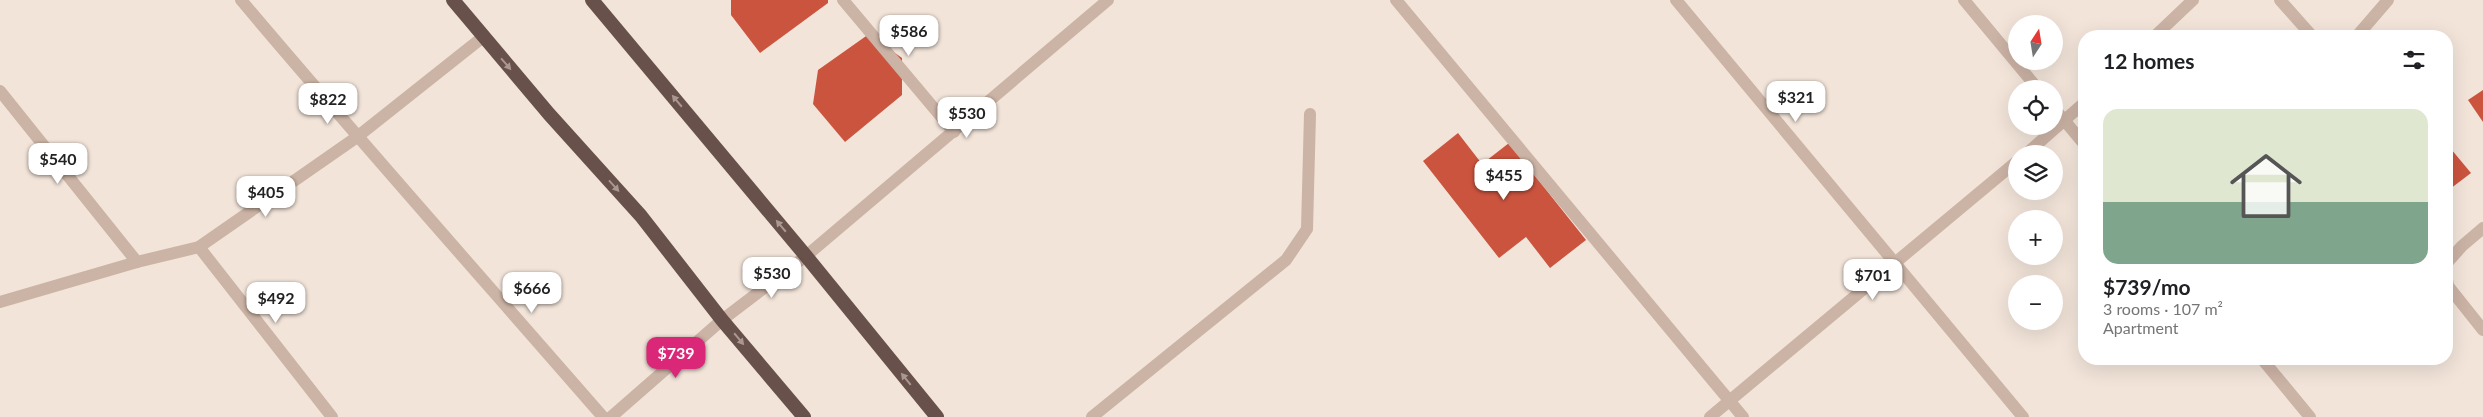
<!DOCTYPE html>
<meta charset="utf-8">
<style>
body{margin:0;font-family:Lato,sans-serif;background:#f2f2f2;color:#202124;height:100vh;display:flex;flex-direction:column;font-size:19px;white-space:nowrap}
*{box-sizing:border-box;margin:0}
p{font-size:16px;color:#757577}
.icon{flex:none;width:28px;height:28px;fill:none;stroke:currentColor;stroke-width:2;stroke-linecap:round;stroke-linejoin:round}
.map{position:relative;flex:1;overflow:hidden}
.sheet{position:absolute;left:2078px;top:30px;width:375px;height:335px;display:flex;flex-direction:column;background:#fff;border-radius:20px;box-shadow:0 5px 20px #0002}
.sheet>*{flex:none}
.needle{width:32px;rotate:12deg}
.fabs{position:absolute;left:2008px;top:15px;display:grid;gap:10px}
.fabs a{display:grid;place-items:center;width:55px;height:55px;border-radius:50%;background:#fff;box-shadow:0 5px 20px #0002;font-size:25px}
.price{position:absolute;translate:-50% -42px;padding:0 11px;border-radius:10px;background:#fff;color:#222;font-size:16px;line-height:32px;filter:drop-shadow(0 1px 2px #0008)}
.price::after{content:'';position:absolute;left:50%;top:30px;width:15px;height:11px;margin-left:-8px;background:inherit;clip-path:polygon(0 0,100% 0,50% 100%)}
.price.current{background:#db2777;color:#fff}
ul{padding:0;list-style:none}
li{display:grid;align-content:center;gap:10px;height:265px;padding:0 25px}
li span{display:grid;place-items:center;height:155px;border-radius:15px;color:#555}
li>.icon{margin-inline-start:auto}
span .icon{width:90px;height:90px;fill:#fffc;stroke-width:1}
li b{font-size:21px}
h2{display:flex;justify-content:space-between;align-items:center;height:60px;padding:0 25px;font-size:21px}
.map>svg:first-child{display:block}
.building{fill:#cb543f}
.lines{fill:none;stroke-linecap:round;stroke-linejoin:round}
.service{stroke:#cbb3a5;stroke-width:12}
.minor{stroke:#cbb3a5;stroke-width:12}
.trunk{stroke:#68514a;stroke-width:14}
.oneway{fill:#aa9890}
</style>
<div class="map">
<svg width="2483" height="417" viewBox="0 0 2483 417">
<rect width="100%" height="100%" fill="#f2e4d9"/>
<!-- building -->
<g class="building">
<path d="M731,0H828V3L760,53L731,15Z"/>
<path d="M869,34L902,58V95L845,142L813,104L818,70Z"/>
<path d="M2483,90V122L2468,100Z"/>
<path d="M1458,133L1482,164L1509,143L1586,240L1550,268L1526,237L1499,258L1423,161Z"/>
<path d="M2446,143L2471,173L2446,192Z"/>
</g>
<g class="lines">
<!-- service -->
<path class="service" d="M1092,417L1286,260L1307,229L1310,114"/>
<!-- minor -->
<g class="minor">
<path d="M241,0C360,141 482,278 603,417"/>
<path d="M843,0L954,132"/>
<path d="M1396,0L1743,417"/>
<path d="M1676,0L2023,417"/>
<path d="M1964,0L2038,89"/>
<path d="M2280,0L2312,36"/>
<path d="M2155,36L2193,0"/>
<path d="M2357,36L2388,0"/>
<path d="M0,91L137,262"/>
<path d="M2054,108L2084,144"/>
<path d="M2026,154L2084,103"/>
<path d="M199,247L332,417"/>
<path d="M2446,264L2462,246L2483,228"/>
<path d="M2446,272L2448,286L2483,330"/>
<path d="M0,302L137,262L199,247L357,137L483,37"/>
<path d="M2262,359L2310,417"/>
<path d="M611,417L722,320L806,256L1108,0"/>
<path d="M1710,417L2016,162"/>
</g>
<!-- trunk -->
<g class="trunk">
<path d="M453,0L549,114L641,216L722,320L804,417"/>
<path d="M592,0L806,256L937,417"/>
</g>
</g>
<!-- one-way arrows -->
<defs><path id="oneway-solid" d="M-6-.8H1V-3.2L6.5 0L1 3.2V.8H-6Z" transform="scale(1.25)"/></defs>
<g class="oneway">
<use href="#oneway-solid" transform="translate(506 64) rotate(49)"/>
<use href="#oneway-solid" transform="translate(677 101) rotate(-130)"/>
<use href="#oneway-solid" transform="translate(614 186) rotate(48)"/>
<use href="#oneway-solid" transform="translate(781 226) rotate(-130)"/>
<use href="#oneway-solid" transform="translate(739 339) rotate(50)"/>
<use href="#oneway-solid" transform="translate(906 379) rotate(-129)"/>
</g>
</svg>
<div class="fabs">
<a><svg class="needle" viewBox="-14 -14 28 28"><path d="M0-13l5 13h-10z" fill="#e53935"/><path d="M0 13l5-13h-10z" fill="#757577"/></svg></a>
<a><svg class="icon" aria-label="locate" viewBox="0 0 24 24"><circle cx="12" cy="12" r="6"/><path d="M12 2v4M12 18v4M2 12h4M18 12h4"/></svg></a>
<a><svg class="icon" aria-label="layers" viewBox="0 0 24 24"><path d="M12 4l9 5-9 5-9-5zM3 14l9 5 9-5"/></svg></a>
<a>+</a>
<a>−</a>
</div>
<b class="price" style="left:909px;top:57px">$586</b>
<b class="price" style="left:1796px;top:123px">$321</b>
<b class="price" style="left:328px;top:125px">$822</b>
<b class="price" style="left:967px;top:139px">$530</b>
<b class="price" style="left:58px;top:185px">$540</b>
<b class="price" style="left:1504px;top:201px">$455</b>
<b class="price" style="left:266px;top:218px">$405</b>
<b class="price" style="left:772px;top:299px">$530</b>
<b class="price" style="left:1873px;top:301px">$701</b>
<b class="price" style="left:532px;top:314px">$666</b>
<b class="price" style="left:276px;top:324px">$492</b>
<b class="price current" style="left:676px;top:379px">$739</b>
<section class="sheet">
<h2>12 homes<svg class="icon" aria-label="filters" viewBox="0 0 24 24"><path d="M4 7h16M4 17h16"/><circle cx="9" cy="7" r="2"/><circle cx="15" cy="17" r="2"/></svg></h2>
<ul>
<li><span style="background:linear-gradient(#dfe7d0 60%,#7fa58c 0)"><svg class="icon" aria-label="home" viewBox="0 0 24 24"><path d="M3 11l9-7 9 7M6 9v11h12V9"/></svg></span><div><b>$739/mo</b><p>3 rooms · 107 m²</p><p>Apartment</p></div></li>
</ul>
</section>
</div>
